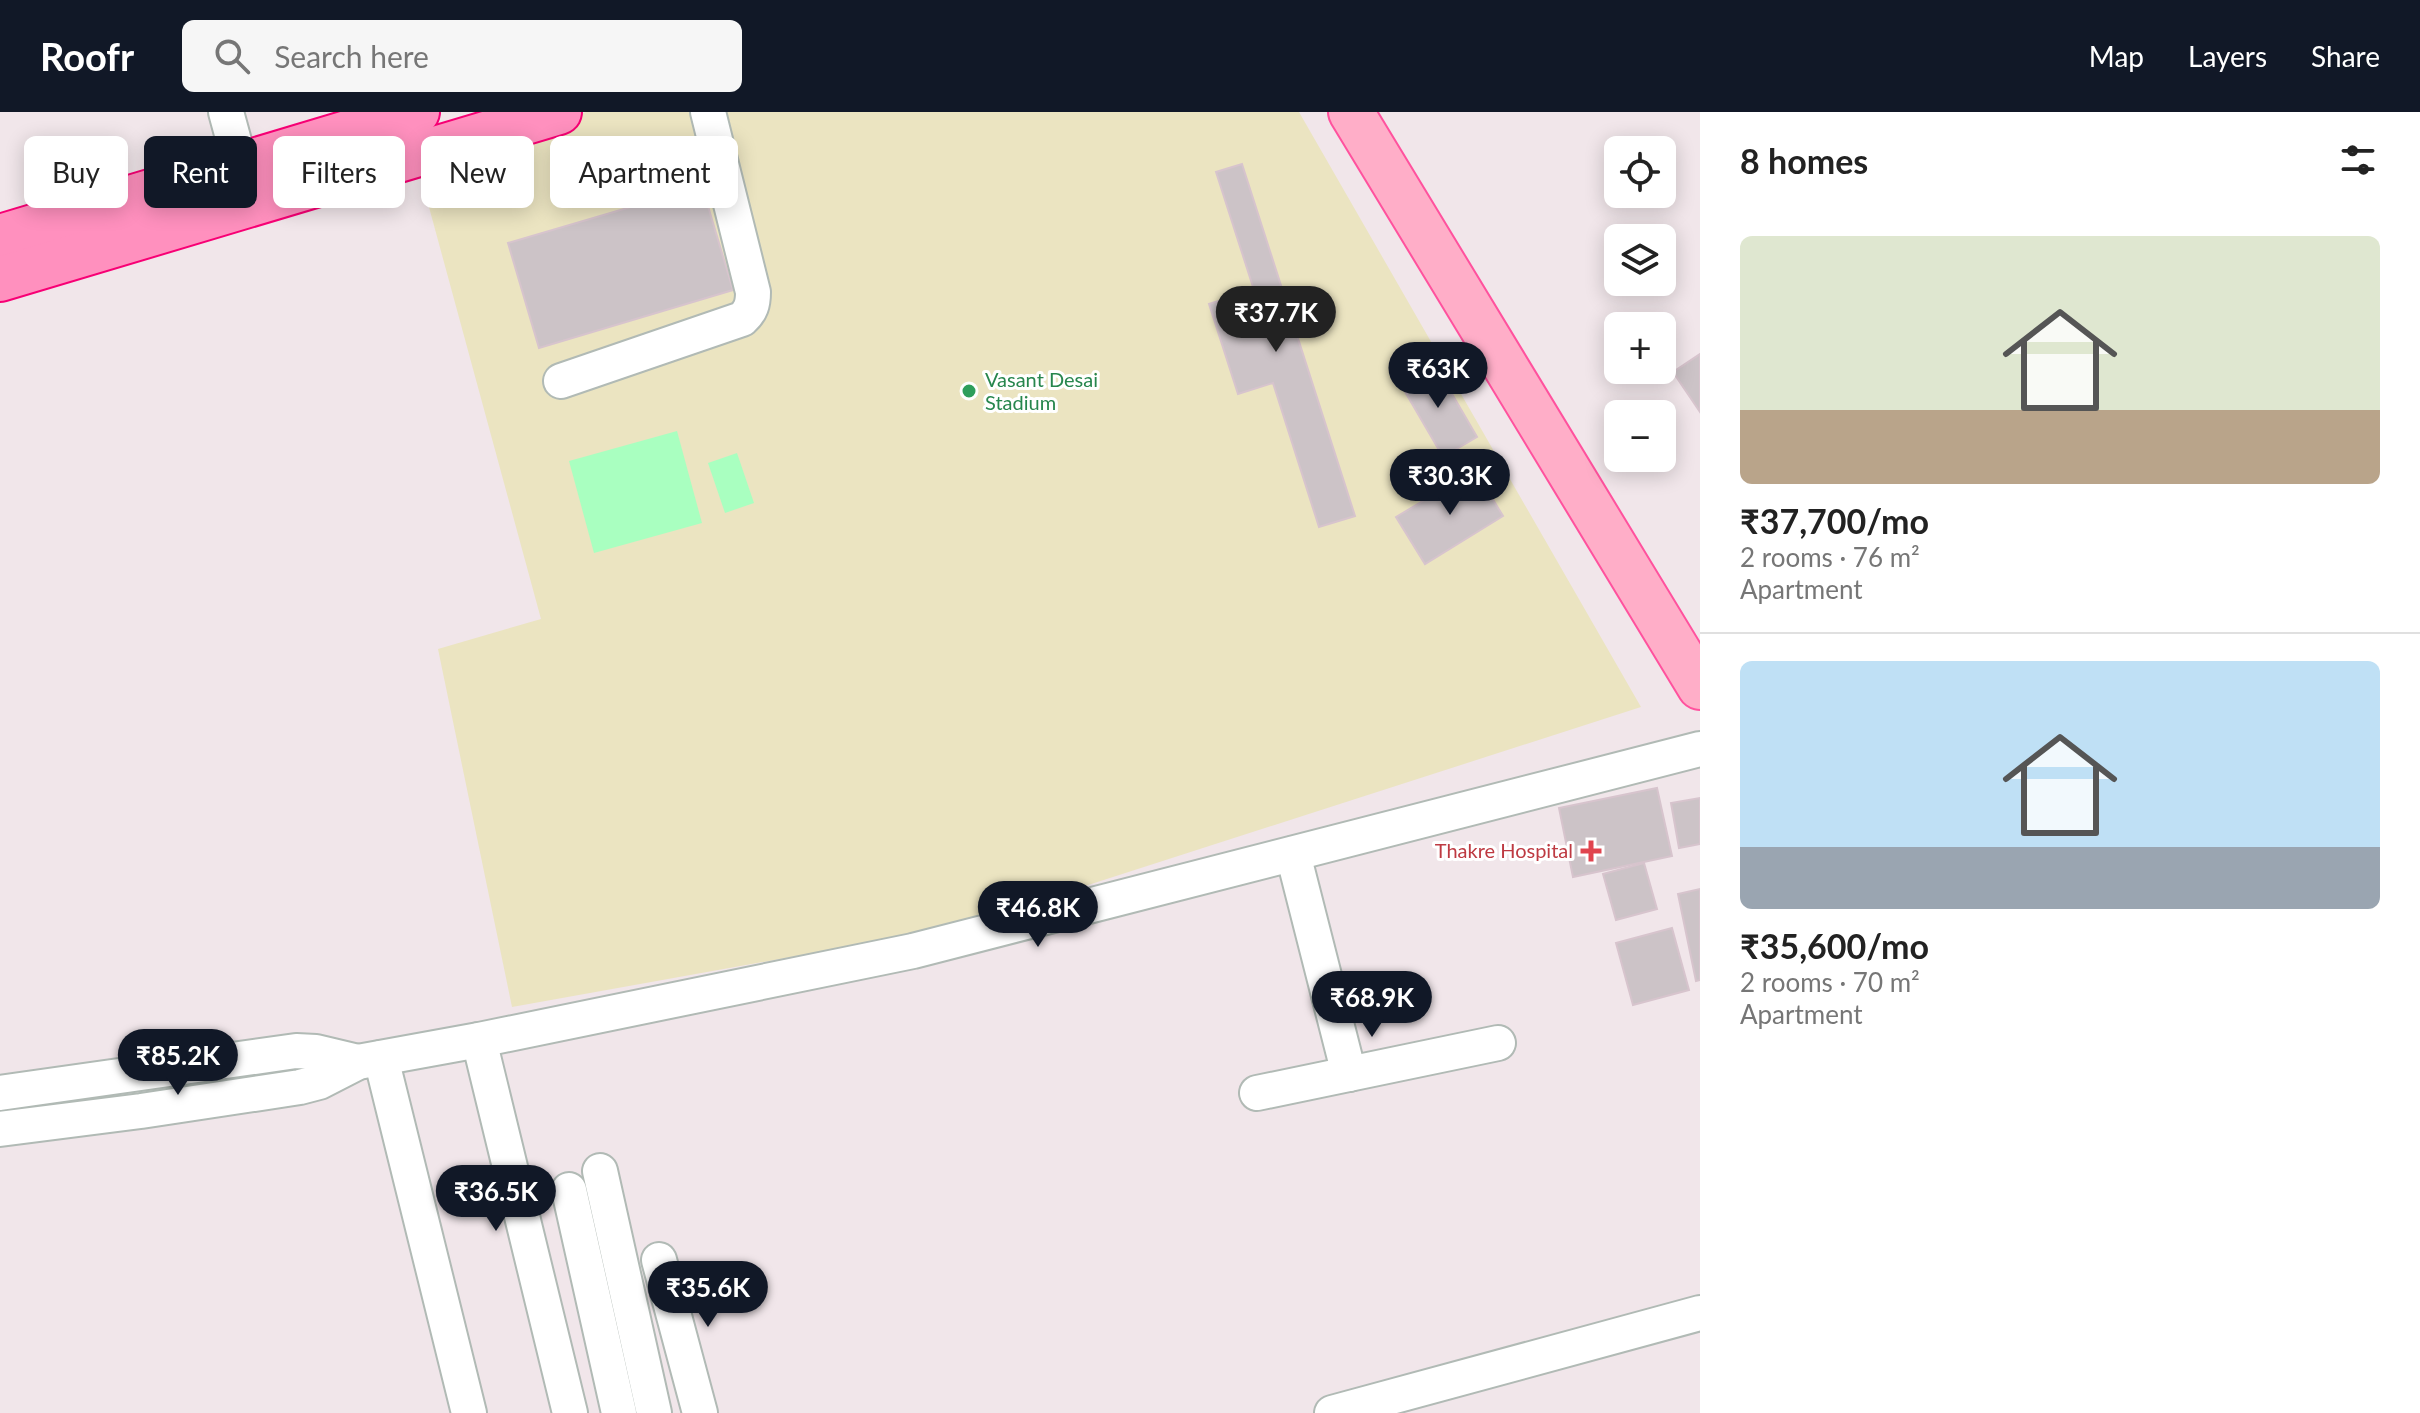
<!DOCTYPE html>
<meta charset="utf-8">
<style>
body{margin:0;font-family:Lato,sans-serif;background:#f6f6f6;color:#222;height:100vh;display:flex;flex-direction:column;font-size:30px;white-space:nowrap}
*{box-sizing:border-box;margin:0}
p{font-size:26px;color:#767676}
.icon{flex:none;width:44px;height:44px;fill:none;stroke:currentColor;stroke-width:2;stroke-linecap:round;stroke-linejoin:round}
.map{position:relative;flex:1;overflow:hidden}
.side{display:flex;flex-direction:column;background:#fff;width:720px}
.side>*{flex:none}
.hud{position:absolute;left:24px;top:24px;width:760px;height:72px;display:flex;gap:16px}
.buttons{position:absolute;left:1604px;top:24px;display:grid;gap:16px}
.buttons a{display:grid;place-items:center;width:72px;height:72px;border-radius:12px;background:#fff;box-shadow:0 4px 20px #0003;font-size:40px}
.price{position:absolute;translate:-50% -68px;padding:0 18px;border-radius:28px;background:#111827;color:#fff;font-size:26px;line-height:52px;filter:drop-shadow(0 2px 4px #0008)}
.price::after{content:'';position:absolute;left:50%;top:48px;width:24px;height:18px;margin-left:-12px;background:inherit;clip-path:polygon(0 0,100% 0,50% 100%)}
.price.selected{background:#222;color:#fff}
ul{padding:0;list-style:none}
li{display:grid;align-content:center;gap:16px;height:424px;padding:0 40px}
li+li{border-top:2px solid #e0e0e0}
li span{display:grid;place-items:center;height:248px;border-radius:12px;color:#555}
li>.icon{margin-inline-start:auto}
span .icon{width:144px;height:144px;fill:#fffc;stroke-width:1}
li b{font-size:34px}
h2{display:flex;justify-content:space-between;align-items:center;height:96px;padding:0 40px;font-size:34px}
.pill{padding:0 28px;border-radius:12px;background:#fff;box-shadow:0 4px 20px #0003;font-size:28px;line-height:72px}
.pill.selected{background:#111827;color:#fff}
header{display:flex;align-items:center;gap:48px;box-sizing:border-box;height:112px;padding:0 40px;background:#111827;color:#fff}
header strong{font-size:38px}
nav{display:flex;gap:44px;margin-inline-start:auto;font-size:28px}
.search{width:560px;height:72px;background:#f6f6f6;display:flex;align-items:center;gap:20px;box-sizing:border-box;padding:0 28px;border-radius:12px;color:#767676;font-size:30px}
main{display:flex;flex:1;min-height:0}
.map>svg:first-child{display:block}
.green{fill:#ebe4c1}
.water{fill:#a9ffc0}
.building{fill:#ccc3c7;stroke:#d7c4cd;stroke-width:2}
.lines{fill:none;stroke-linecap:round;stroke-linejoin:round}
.minor-casing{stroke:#b1bab5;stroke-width:38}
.major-casing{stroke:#ff529e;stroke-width:48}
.highway-casing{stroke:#f80075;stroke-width:48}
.minor{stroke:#fff;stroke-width:34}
.major{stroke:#ffaec8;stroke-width:44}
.highway{stroke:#ff90be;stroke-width:44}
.leisure-dot{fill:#2e9e5b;stroke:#fff;stroke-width:3}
.health-dot{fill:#e0444e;stroke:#fff;stroke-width:3}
.labels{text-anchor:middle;stroke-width:6;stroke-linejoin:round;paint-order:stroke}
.leisure-label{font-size:20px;fill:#27864d;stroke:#fff;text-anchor:start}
.health-label{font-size:20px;fill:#be3a42;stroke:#fff;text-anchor:end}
</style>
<header>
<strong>Roofr</strong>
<div class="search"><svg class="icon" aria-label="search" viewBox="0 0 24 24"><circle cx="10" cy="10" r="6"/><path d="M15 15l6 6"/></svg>Search here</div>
<nav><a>Map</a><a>Layers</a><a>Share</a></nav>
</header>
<main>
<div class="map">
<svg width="1700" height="1301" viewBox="0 0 1700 1301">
<rect width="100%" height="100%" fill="#f1e6ea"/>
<!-- green -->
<path class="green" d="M586,0H1299L1641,595L958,815L512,895L438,537L541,507L417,51Z"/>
<!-- water -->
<g class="water">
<path d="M677,319L702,411L594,441L569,349Z"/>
<path d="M737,341L754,391L725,401L708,351Z"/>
</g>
<!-- building -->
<g class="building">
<path d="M1242,52L1355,404L1319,415L1273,271L1238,282L1209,192L1254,178L1216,60Z"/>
<path d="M702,74L733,178L539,236L508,131Z"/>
<path d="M1700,242V300L1673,260Z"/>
<path d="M1434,251L1477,325L1443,345L1400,271Z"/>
<path d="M1475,358L1503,404L1425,452L1396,405Z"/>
<path d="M1657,676L1672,744L1573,765L1559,696Z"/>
<path d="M1700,686V732L1679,736L1671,691Z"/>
<path d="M1644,751L1657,797L1616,808L1603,762Z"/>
<path d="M1700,777V868L1696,869L1678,782Z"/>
<path d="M1672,816L1689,878L1633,893L1616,831Z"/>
</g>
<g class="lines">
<!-- minor casing -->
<g class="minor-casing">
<g id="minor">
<path d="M226,0L247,77"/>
<path d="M561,269L742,207C751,199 753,192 753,180L708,0"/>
<path d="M1293,742L1349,962"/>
<path d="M479,928L570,1301"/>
<path d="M381,946L469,1301"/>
<path d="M0,981L296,939L316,940L358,950"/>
<path d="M1257,981L1498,931"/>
<path d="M0,1017L141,999L300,975L319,970L358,950L479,928L913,839L1700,637"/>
<path d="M600,1059L654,1301"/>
<path d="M569,1078L619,1301"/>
<path d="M659,1148L700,1301"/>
<path d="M1332,1301L1700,1201"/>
</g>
</g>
<!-- major casing -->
<g class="major-casing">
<path id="major" d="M1351,0L1700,575"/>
</g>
<!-- highway casing -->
<g class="highway-casing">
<g id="highway">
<path d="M0,125L417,0"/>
<path d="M0,167L559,0"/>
</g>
</g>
<!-- minor -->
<use href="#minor" class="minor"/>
<!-- major -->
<use href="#major" class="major"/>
<!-- highway -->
<use href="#highway" class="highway"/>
</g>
<!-- markers -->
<circle class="leisure-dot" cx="969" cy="279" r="8"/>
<path class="health-dot" d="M1587 727h8v8h8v8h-8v8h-8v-8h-8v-8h8z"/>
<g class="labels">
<!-- leisure labels -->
<g class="leisure-label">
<text x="985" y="275">Vasant Desai<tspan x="985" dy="23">Stadium</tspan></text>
</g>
<!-- health labels -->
<g class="health-label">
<text x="1573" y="746">Thakre Hospital</text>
</g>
</g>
</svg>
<div class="buttons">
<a><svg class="icon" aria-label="locate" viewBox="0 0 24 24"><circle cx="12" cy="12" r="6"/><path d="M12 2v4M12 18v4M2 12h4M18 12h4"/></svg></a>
<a><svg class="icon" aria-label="layers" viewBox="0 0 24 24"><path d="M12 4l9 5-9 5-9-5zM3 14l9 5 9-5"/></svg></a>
<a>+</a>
<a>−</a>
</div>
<b class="price selected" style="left:1276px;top:242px">₹37.7K</b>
<b class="price" style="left:1438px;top:298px">₹63K</b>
<b class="price" style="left:1450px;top:405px">₹30.3K</b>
<b class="price" style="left:1038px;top:837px">₹46.8K</b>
<b class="price" style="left:1372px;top:927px">₹68.9K</b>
<b class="price" style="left:178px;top:985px">₹85.2K</b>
<b class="price" style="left:496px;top:1121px">₹36.5K</b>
<b class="price" style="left:708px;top:1217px">₹35.6K</b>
<div class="hud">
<a class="pill">Buy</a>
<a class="pill selected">Rent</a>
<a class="pill">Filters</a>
<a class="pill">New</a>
<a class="pill">Apartment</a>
</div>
</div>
<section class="side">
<h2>8 homes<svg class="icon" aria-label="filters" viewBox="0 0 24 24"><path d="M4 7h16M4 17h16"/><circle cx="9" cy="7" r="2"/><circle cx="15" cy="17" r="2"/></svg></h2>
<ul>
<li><span style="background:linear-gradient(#dfe7d0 70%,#b9a48a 0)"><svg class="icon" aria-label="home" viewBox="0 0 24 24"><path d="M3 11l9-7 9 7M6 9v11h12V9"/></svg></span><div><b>₹37,700/mo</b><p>2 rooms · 76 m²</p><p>Apartment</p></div></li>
<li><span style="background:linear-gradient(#bfe0f5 75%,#9aa5b1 0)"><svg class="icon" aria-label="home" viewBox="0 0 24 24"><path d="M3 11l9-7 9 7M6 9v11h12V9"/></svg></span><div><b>₹35,600/mo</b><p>2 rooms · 70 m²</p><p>Apartment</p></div></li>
</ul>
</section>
</main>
